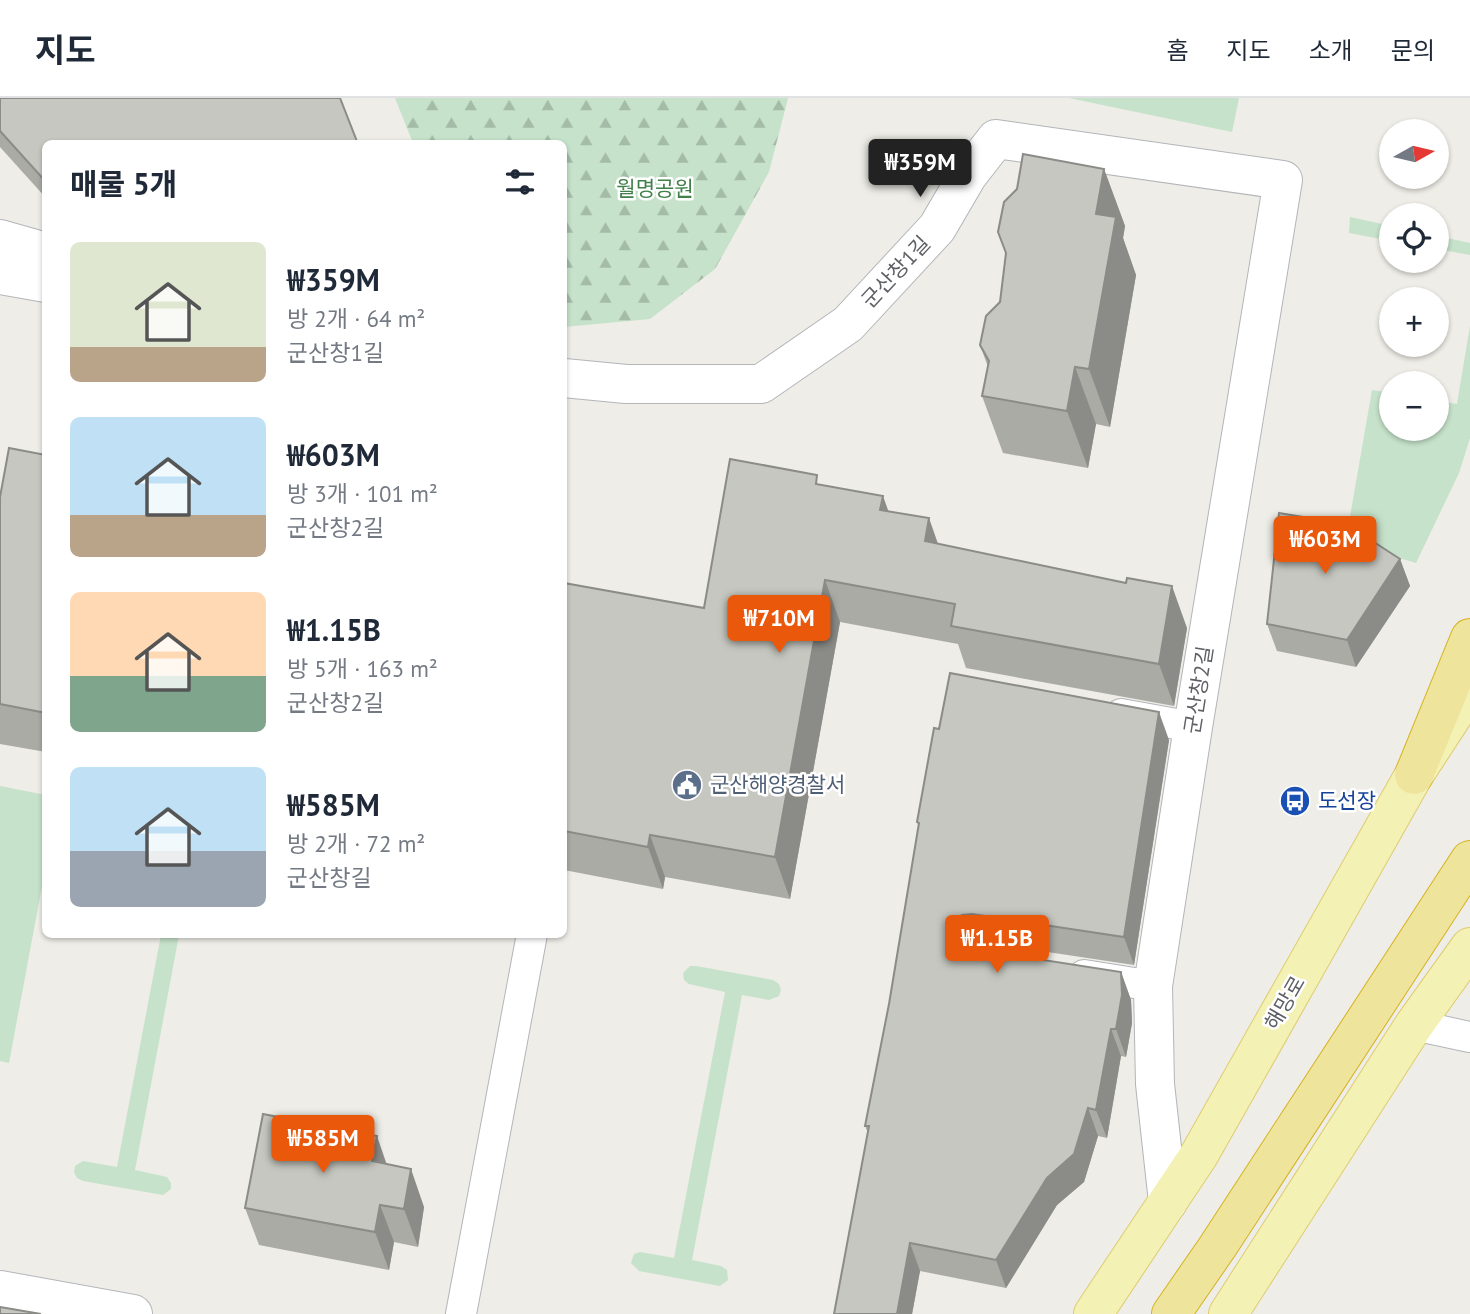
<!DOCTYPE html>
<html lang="ko">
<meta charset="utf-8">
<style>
body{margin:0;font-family:"PT Sans","Noto Sans KR",sans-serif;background:#f6f6f7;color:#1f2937;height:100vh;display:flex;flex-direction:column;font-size:26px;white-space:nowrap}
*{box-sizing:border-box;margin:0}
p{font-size:23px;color:#747a83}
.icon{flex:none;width:38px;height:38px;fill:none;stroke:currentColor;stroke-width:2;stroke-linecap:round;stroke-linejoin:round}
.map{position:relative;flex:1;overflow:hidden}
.sheet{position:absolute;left:42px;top:42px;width:525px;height:798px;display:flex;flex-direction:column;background:#fff;border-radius:10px;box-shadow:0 2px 5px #0004}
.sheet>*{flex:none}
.needle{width:46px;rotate:82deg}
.buttons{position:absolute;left:1379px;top:21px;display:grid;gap:14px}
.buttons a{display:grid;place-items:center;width:70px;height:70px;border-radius:50%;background:#fff;box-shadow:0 2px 5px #0004;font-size:35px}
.price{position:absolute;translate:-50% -60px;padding:0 16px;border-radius:7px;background:#ea580c;color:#fff;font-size:23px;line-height:46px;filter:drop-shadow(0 2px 4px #0008)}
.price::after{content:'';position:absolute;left:50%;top:42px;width:21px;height:16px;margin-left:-10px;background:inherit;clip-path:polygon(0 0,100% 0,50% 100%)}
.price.selected{background:#222;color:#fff}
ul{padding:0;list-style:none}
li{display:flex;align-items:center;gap:21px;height:175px;padding:0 28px}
li span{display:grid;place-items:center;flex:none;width:196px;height:140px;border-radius:10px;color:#555}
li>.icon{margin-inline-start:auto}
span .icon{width:84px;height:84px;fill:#fffc;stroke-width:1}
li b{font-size:30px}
h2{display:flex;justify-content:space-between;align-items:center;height:84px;padding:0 28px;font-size:30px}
header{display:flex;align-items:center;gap:42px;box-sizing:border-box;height:98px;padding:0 35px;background:#fff;border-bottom:2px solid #e0e1e3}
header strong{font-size:33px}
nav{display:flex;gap:38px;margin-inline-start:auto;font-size:24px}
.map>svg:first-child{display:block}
.green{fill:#c6e2ca}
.forest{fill:url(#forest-firs)}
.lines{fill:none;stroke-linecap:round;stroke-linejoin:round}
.lane-casing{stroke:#b3b5b9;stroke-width:32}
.street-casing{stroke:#b3b5b9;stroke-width:40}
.secondary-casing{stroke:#b5b7bc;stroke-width:40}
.primary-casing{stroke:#dfcc6f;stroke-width:40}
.highway-casing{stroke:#d6b21e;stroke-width:40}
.lane{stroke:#fff;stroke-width:30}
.street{stroke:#fff;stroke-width:38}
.secondary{stroke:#fff;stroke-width:38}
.primary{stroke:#f4f1b5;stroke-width:38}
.highway{stroke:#efe49c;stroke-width:38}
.wall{fill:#ababa6}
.shaded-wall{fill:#8b8b87}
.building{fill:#c7c7c1;stroke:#8b8b87;stroke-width:2}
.labels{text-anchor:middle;stroke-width:5;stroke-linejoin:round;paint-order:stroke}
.park-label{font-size:21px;fill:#41804b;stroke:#fff}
.street-label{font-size:21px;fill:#5e6065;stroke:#fff}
.service-label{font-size:21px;fill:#4e5e75;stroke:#fff;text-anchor:start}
.transit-label{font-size:21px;fill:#164399;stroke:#fff;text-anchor:start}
</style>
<header>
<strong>지도</strong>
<nav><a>홈</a><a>지도</a><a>소개</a><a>문의</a></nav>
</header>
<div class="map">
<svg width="1470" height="1216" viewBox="0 0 1470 1216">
<defs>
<pattern id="forest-firs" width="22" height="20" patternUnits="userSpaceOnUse" patternTransform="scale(1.75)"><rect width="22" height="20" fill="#c6e2ca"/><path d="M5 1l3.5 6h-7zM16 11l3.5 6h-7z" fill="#a4bba8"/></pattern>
</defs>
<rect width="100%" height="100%" fill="#eeede7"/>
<!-- green -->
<g class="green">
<path d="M1069,0H1239L1232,34Z"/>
<path d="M1350,119L1391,128V143L1349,135Z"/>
<path d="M1437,138L1470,145V157L1437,151Z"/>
<path d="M1470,228V340L1459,375L1416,465L1359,448L1347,436L1372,292L1391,295V331H1437V303L1457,306Z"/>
<path d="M0,688L46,697L45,772L9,965L0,963Z"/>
<path d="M161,837H179L135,1072L167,1079L171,1085V1091L163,1097L83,1083L77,1080L74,1074L75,1068L83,1063L117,1069Z"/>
<path d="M690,868H696L773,882L779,886L781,892L779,898L769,902L742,897L692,1162L721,1168L727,1172L728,1182L720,1188L639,1173L631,1165L634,1156L640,1154L674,1160L725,894L689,886L684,882L683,875Z"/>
</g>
<!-- forest -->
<path class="forest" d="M395,0H788L769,74L715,171L650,221L564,229V46L413,45Z"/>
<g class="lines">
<!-- lane casing -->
<g class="lane-casing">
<g id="lane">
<path d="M1121,616L1193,629"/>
<path d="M1084,877L1153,888"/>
<path d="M1414,927L1470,939"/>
<path d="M461,1216L532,836"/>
</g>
</g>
<!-- street casing -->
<g class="street-casing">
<g id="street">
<path d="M0,141L46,154"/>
<path d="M0,177L46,185"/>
<path d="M564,280L626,286H761L848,226L937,130L968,77L996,41L1283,82L1193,629L1153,888L1155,986L1168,1104"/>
</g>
</g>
<!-- secondary casing -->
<g class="secondary-casing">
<path id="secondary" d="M0,1192L133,1216"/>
</g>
<!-- primary casing -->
<g class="primary-casing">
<g id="primary">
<path d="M1093,1216L1199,1057L1414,677L1470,591"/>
<path d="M1228,1216L1414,927L1470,849"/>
</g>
</g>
<!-- highway casing -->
<g class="highway-casing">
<g id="highway">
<path d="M1414,677L1470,540"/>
<path d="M1171,1216L1218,1148L1470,762"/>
</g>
</g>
<!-- lane -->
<use href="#lane" class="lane"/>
<!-- street -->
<use href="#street" class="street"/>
<!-- secondary -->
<use href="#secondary" class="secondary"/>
<!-- primary -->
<use href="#primary" class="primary"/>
<!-- highway -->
<use href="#highway" class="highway"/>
</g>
<!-- wall -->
<g class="wall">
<path d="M0,0L46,46V100L0,49Z"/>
<path d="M1104,71L1125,128L1123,140L1136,177L1110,329L1096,326L1088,370L1003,355L982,298L988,269L980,247L1000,204L1006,156L998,134Z"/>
<path d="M46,357V654L0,646V399Z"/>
<path d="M820,387L888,413L938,446L1187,530L1174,608L966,570L958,546L840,524L790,801L665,779L663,791L564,772V485L704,510Z"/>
<path d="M1400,461L1410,488L1356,569L1277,553L1267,526Z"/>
<path d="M939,631L1169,642L1134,867L982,844L972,845L966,850L1121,874L1131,902L1132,925L1126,959L1121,958L1107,1040L1098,1038L1084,1084L1057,1107L1006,1190L920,1173L912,1216H834L868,1035L865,1028L889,906L919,728L917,724Z"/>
<path d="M387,1066L424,1109L418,1149L394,1144L389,1172L259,1147L245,1110Z"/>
</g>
<!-- shaded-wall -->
<g class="shaded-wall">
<path d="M1104,71L1125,128L1123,140L1136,177L1110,329L1089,271L1096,116Z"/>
<path d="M1075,269L1096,326L1088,370L1067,313Z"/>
<path d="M883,398L898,440L880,412Z"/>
<path d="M929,420L944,463L925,443Z"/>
<path d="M1400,461L1410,488L1356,569L1347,542Z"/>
<path d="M825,482L840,524L790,801L775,759Z"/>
<path d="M1172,488L1187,530L1174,608L1159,566Z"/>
<path d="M1159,614L1169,642L1134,867L1124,839Z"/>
<path d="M650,737L665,779L663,791L648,749Z"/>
<path d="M962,817L972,845L966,850L962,858L953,840L952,830L956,822Z"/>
<path d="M1121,874L1131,902L1132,925L1126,959L1116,931Z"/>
<path d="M1111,931L1121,958L1107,1040L1096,1012Z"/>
<path d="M1088,1010L1098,1038L1084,1084L1057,1107L1006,1190L996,1162Z"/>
<path d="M377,1038L390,1076L372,1063Z"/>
<path d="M411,1071L424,1109L418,1149L404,1111Z"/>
<path d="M380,1107L394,1144L389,1172L375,1134Z"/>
<path d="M910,1145L920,1173L912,1216H897Z"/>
</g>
<!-- building -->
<g class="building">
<path d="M0,0H340L358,46H46V84L0,33Z"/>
<path d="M1023,56L1104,71L1096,116L1116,119L1089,271L1075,269L1067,313L982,298L989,263L980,247L986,218L1000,204L1006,155L998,134L1004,104L1017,91Z"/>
<path d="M9,350L46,357V615L0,606V399Z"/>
<path d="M730,361L817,377L816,386L883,398L880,412L929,420L925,443L1126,485L1127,480L1172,488L1159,566L951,528L955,506L825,482L775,759L650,737L648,749L564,733V485L704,510Z"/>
<path d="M1279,415L1346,426L1400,461L1347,542L1267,526Z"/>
<path d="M950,575L1159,614L1124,839L972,816L962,817L956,822L952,830L953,840L958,847L966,850L1121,874L1122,897L1116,931H1111L1096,1012L1088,1010L1074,1056L1047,1080L996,1162L910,1145L897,1216H834L869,1028H865L889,906L919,725L917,724L934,630L939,631Z"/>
<path d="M263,1016L377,1038L372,1063L411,1071L404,1111L380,1107L375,1134L245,1110Z"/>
<path d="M0,1209L41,1216H0Z"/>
</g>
<!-- icons -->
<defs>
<g id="civic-disc" transform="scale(1.575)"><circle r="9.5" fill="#5c6f8a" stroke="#fff"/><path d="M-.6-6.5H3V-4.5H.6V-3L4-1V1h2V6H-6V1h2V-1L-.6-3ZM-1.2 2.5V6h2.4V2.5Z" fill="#fff"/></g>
<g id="bus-disc" transform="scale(1.575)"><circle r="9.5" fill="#1a4fb4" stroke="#fff"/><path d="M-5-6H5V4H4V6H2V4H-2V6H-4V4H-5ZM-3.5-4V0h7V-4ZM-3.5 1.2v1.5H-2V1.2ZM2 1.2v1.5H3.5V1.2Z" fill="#fff"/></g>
</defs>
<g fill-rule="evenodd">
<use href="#civic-disc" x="687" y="687"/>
<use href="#bus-disc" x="1295" y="703"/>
</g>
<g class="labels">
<!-- park labels -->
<g class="park-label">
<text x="655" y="98">월명공원</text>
</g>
<!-- street labels -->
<g class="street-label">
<text transform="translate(896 174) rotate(-47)" y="7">군산창1길</text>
<text transform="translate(1199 592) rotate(-81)" y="7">군산창2길</text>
<text transform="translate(1285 905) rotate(-60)" y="7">해망로</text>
</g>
<!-- service labels -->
<g class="service-label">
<text x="710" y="694">군산해양경찰서</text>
</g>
<!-- transit labels -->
<g class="transit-label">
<text x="1318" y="710">도선장</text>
</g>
</g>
</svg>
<div class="buttons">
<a><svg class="needle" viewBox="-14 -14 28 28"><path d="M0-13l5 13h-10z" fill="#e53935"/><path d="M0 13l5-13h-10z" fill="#747a83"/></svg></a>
<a><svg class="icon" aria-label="locate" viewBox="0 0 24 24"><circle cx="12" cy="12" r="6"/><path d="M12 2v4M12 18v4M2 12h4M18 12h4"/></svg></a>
<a>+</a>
<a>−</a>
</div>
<b class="price selected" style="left:920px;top:101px">₩359M</b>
<b class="price" style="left:1325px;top:478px">₩603M</b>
<b class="price" style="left:779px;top:557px">₩710M</b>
<b class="price" style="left:997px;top:877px">₩1.15B</b>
<b class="price" style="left:323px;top:1077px">₩585M</b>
<section class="sheet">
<h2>매물 5개<svg class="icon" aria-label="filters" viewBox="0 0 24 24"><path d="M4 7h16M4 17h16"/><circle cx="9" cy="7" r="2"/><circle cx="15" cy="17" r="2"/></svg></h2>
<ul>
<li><span style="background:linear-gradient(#dfe7d0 75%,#b9a48a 0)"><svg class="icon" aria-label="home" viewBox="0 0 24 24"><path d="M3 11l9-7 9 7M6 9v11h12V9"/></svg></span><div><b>₩359M</b><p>방 2개 · 64 m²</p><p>군산창1길</p></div></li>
<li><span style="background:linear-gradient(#bfe0f5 70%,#b9a48a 0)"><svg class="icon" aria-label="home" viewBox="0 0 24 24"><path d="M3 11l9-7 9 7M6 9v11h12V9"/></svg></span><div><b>₩603M</b><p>방 3개 · 101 m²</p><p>군산창2길</p></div></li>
<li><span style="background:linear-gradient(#ffd9b3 60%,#7fa58c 0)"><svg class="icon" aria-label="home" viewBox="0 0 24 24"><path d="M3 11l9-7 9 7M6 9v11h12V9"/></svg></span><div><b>₩1.15B</b><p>방 5개 · 163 m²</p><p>군산창2길</p></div></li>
<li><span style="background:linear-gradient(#bfe0f5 60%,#9aa5b1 0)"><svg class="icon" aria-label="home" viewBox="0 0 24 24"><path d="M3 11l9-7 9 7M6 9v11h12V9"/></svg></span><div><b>₩585M</b><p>방 2개 · 72 m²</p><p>군산창길</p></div></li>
</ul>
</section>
</div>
